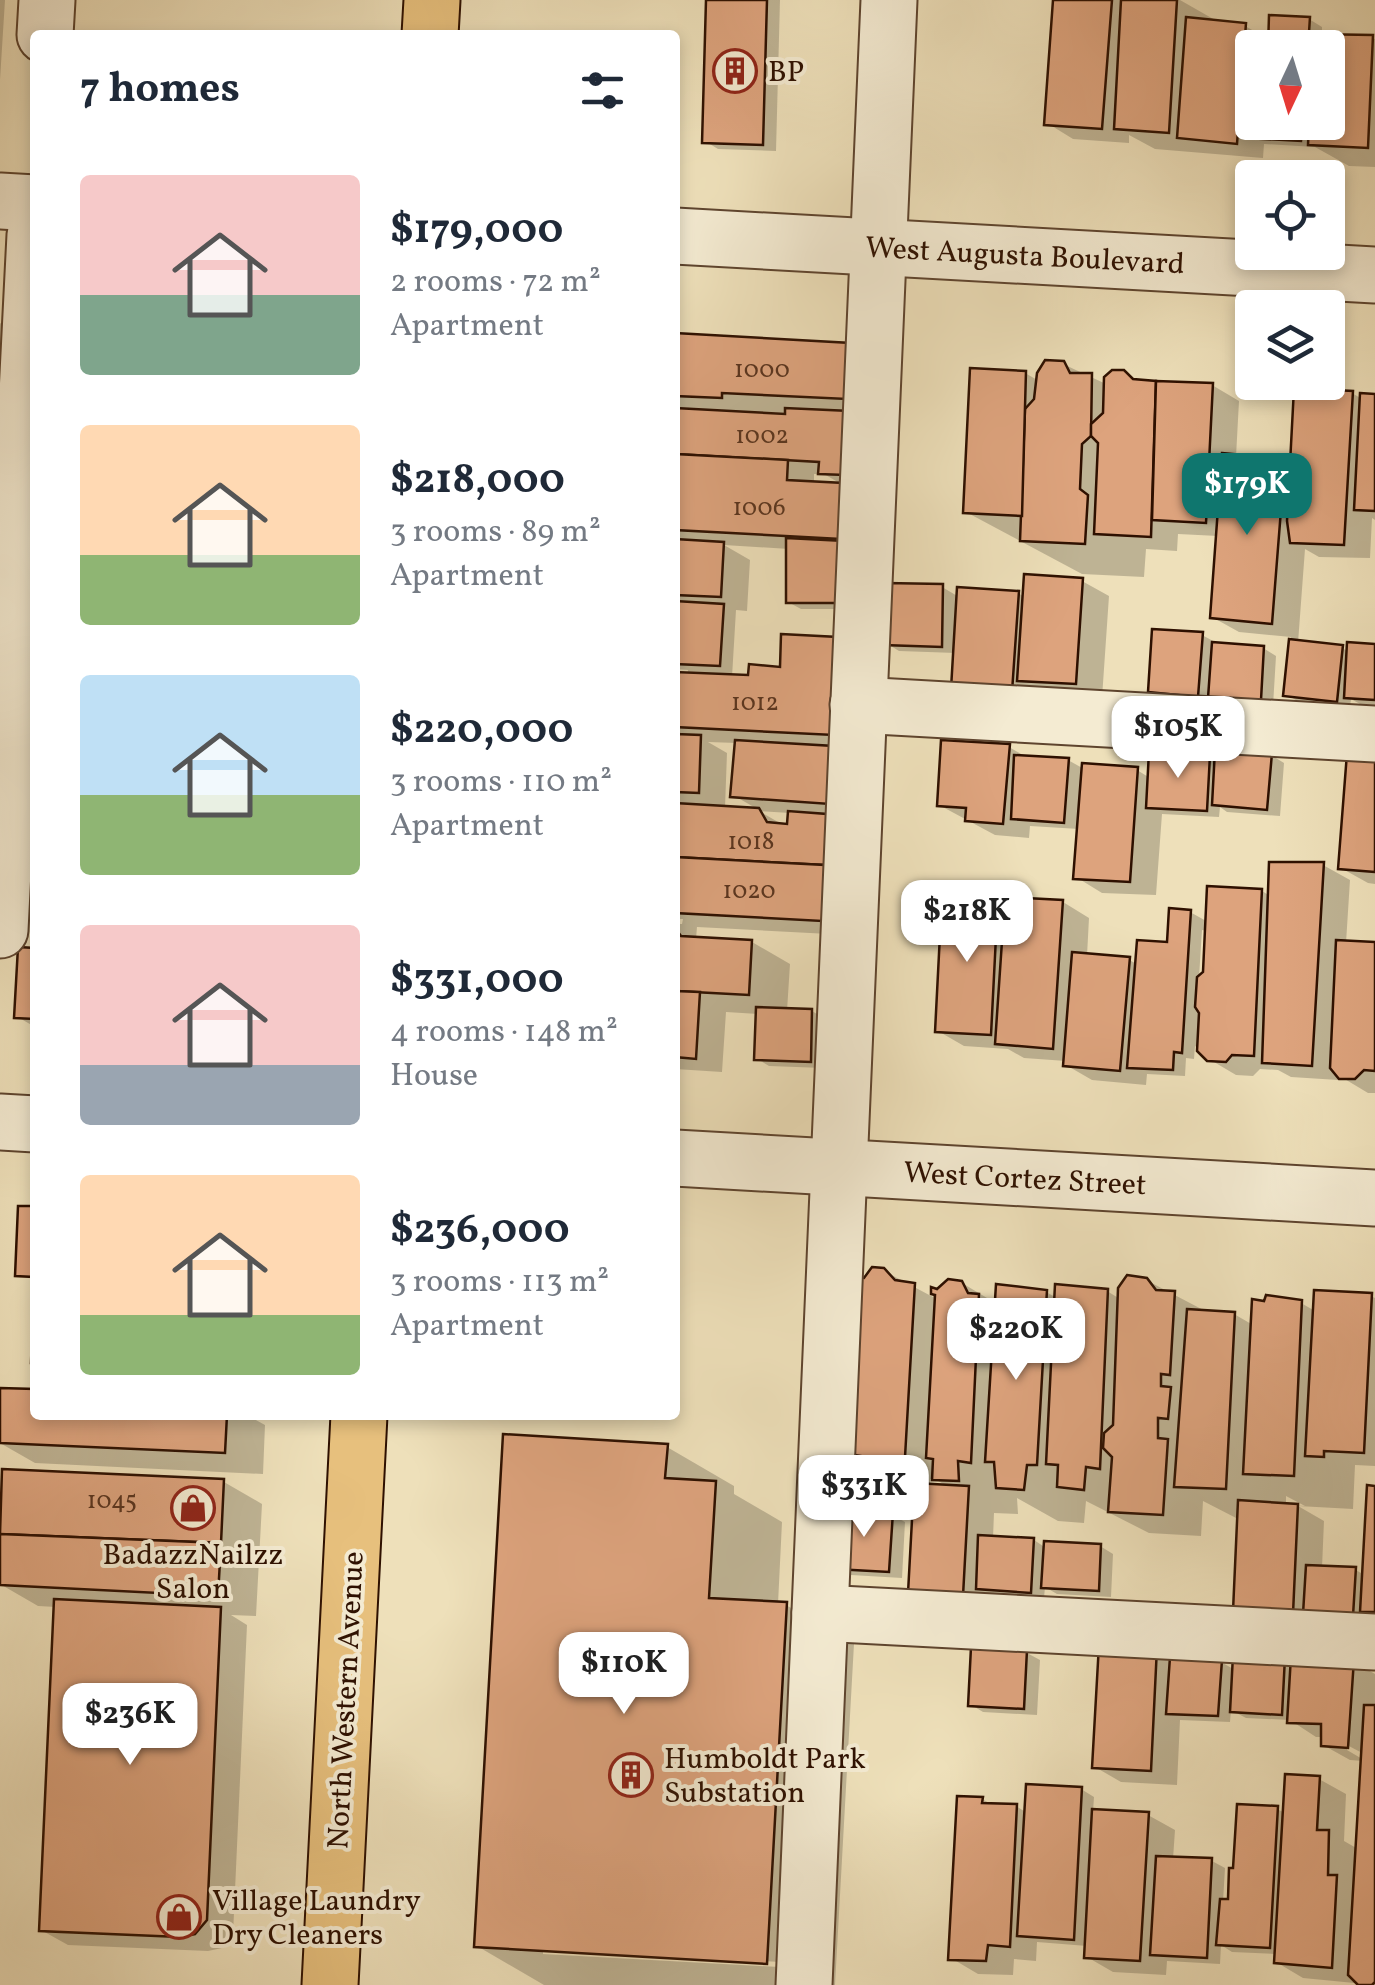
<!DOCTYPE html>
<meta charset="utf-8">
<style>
body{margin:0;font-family:Vollkorn,serif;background:#f6f6f7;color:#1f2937;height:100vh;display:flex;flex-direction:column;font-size:38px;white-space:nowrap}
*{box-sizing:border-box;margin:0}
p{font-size:32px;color:#747a83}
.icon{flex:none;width:55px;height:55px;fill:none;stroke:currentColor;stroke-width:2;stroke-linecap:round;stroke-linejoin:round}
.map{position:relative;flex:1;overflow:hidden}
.sheet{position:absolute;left:30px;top:30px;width:650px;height:1390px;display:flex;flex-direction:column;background:#fff;border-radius:10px;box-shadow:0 5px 15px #0003}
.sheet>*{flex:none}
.needle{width:65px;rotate:184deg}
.buttons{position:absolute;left:1235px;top:30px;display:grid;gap:20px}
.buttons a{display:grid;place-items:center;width:110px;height:110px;border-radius:10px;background:#fff;box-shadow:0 5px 15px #0003;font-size:50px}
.price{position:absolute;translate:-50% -85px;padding:0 22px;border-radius:20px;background:#fff;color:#222;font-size:32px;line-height:65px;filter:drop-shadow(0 2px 5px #0008)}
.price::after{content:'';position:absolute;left:50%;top:60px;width:30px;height:22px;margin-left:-15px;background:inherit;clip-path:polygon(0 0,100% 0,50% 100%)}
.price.on{background:#0f766e;color:#fff}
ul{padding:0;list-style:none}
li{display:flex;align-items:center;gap:30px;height:250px;padding:0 50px}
li span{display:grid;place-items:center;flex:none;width:280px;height:200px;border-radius:10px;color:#555}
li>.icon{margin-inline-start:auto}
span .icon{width:120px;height:120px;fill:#fffc;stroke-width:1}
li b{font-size:42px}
h2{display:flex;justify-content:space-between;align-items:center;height:120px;padding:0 50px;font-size:42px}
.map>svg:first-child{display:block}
.shadow{fill:#0003;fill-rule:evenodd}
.building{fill:#dda37d;stroke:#2e1000;stroke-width:2.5}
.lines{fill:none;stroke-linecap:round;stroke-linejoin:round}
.minor-casing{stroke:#5e442e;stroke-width:59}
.major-casing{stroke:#2e1000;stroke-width:59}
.minor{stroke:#f4ebd2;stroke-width:55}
.major{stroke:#e7c07d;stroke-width:55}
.labels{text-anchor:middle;stroke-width:8;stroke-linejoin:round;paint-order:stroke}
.number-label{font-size:25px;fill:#5a351f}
.poi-label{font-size:30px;fill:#2e1000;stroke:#f4ebd2;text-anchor:start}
.street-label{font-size:30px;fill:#2e1000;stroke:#f4ebd2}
</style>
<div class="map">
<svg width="1375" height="1985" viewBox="0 0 1375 1985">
<rect width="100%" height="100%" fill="#eee0ba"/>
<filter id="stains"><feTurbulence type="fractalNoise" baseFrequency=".002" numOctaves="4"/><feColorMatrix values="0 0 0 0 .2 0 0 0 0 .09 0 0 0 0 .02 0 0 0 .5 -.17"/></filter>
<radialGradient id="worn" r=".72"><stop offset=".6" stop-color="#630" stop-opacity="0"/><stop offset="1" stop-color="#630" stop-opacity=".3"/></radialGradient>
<!-- shadow -->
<g class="shadow">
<path d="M0,0H5L0,80Z"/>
<path d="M709,0H780L776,151L718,149L705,141Z"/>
<path d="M1055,0H1180L1215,20L1245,26L1270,40L1309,19L1322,27V36L1372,38L1375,39V167L1349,166L1315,147L1264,144L1263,158L1155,149L1129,135V143L1073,139L1047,123ZM1252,48H1328V122H1252Z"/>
<path d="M0,323L35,342L0,591Z"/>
<path d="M675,335L850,345L855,609H801L788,602L789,549L724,545L750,560L747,611L736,610L732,677L750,678L783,669L838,639L848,935L697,927L696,939L752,942L790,964L787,1011H812L825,1019L823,1068L769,1066L756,1058L758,1014L726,1012L722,1072L675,1069V924H682L683,919H675V674L687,675L688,670L675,669ZM814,474H824L843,485L814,484ZM708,742L737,743L733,795L759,810L725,808L727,753ZM759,811L790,813V826H785Z"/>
<path d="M1063,364L1106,384L1123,372L1140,382L1212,385L1239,401L1236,457L1284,461L1293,466L1352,393L1362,399L1375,396V520L1372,518L1370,558L1319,557L1305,549L1298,643L1342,648L1349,652L1375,646V705L1360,704L1351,699L1350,707L1299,702L1286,694L1291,637L1239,632L1212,617L1218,536L1178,534L1177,551L1146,549L1144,577L1082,574L966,512L1025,373L1039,381Z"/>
<path d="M1082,581L1109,596L1102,698L1039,706L956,653L899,651L886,643L942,587L959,597L1018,593L1025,597Z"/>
<path d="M1202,635L1215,642L1263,648L1276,656L1273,706L1164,698L1151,691Z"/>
<path d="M1009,747L1028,758L1068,760L1084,769L1137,770L1150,778L1209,757L1217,761L1271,755L1284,763L1280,816L1227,812L1220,807L1219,817L1162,814L1156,895L1102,893L1076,877L1079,829L1030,826L1029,838L995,835L939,805Z"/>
<path d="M1375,759V884L1368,883L1341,868Z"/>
<path d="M1323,865L1350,880L1346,943L1375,944V1093H1368L1338,1075V1080L1291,1077L1278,1070L1260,1069L1253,1076L1236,1075L1209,1059L1195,1046L1194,1059L1186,1058L1185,1076L1147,1074L1146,1085L1092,1080L1066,1065V1061L1024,1058L1008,1049L964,1046L938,1031L997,900L1007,905L1063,902L1089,918L1087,956L1129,960L1137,964L1169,945L1190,912L1208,922L1262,891L1270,896ZM1202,930L1207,931L1205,974L1199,978Z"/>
<path d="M35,951V1027L16,1016Z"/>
<path d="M884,1271L933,1297L934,1291L962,1283L997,1304L1046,1292L1057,1298L1107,1291L1120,1299L1146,1280L1209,1313L1234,1314L1253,1325L1301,1303L1315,1311L1371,1296L1375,1298V1466L1355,1465L1353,1509L1298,1506L1324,1521L1322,1568L1356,1570L1364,1575L1375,1488V1617L1366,1612V1622L1262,1625L1240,1520L1203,1501L1201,1536L1149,1533L1086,1501L1084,1523L1058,1521L1017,1498L1018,1514L994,1513L993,1538L1034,1540L1046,1548L1100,1546L1113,1554L1111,1597L1057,1594L1045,1587L1044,1598L938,1607L915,1503H901L862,1480ZM930,1479H935L950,1488L930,1486ZM1286,1496L1305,1506L1286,1505Z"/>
<path d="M0,1390L35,1392V1415H247L265,1425L263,1474L35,1463L0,1443Z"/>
<path d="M667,1447L734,1486V1494L782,1522L778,1604L786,1605L854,1644L835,1985H544L477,1946ZM543,1949L780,1962L779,1967L543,1954Z"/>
<path d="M224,1482L262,1504L256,1616L231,1615L247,1625L233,1935L222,1948L208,1951L68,1945L41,1930L56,1607L38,1606L0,1584Z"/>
<path d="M892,1515L905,1522L902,1578L851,1575L838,1567Z"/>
<path d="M1101,1647L1221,1662L1235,1670L1236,1657L1353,1661L1375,1674V1985L1303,1978L1276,1962L1277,1954L1232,1952L1221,1945L1220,1964L1167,1961L1166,1975L1113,1972L1087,1957V1946L1037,1942L1036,1961L1014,1959L1013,1975L978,1974L951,1958L982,1799L993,1805L1016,1806L1027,1813L1081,1789L1094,1797L1093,1812L1148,1815L1175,1830L1173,1859L1212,1861L1225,1868L1223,1902H1230L1277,1809L1285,1813L1319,1779L1346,1794L1344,1841L1358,1849L1363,1761L1350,1760L1323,1745V1737H1316L1290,1720L1246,1718L1231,1710L1230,1722L1180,1720L1177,1785L1121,1782L1095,1767ZM1347,1745L1364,1754V1760L1347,1750Z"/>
<path d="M1027,1653L1040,1660L1037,1715L983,1712L970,1704Z"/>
</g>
<!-- building -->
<g class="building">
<path d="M706,0H767L763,145L702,143Z"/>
<path d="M1053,0H1112L1102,129L1044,125Z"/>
<path d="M1121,0H1177L1169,133L1114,129Z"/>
<path d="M1269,15L1310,17L1308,48H1268Z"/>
<path d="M1186,17L1246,23L1237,144L1177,138Z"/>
<path d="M1312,34L1373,35L1368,148L1308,145L1309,122H1328V48H1312Z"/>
<path d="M1251,50L1252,122H1303L1301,141L1246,138Z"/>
<path d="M675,333L851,343L847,399L722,393V398L675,396Z"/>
<path d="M1045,360L1064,361L1070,373H1092L1091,436L1082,444L1080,489L1088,495L1085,544L1020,541L1025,409L1034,399L1037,373Z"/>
<path d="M970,368L1026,371L1022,516L963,513Z"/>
<path d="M1112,370H1124L1133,379L1156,381L1151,537L1094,534L1098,443L1091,436V424L1103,413L1104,377Z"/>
<path d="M1156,381L1213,383L1206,523L1152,520Z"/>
<path d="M1294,388L1353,391L1344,545L1290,543L1287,521Z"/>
<path d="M1360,393L1375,394V511L1354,510Z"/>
<path d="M675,408L785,414V408L850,411L846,475L818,474L819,462L675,454Z"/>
<path d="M1222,453L1285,459L1272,624L1210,618Z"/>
<path d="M675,454L788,460L787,480L844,483L841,539L675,530Z"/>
<path d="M786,538L845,541L843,603H786Z"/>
<path d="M675,539L724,542L721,597L675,595Z"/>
<path d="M1024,574L1083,578L1076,684L1017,681Z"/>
<path d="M885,583L943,584L942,647L883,645Z"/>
<path d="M957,587L1019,591L1012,692L951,689Z"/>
<path d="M675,601L724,604L720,666L675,664Z"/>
<path d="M1152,629L1203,632L1198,697L1148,692Z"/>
<path d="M781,634L838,637L834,735L675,727V672L748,675L749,664L780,667Z"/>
<path d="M1289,639L1343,645L1337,702L1283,696Z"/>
<path d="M1212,642L1264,646L1261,700L1208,698Z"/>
<path d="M1347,642L1375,644V700L1344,698Z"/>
<path d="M675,734L701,735L699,793L675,792Z"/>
<path d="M735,740L834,746L830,804L730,797Z"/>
<path d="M941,740L1010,744L1003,824L965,821L966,808L937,806Z"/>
<path d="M1215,749L1272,753L1267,810L1212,805Z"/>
<path d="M1149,751L1210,755L1207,811L1146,808Z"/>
<path d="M1347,753L1375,756V872L1338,869Z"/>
<path d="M1014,755L1069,758L1064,823L1011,819Z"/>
<path d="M1082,763L1138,767L1130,882L1073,879Z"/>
<path d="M675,803L759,808L767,822L787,824L788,811L827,814L825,865L675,857Z"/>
<path d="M675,857L825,865L822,921L675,913Z"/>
<path d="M1269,862H1324L1312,1066L1262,1063Z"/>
<path d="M1207,886L1262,889L1254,1056L1232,1055L1226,1062L1207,1061L1197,1051L1199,1013L1195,1007L1197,977L1203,972Z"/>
<path d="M942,895L998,897L991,1035L935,1032Z"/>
<path d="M1005,897L1063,900L1053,1049L995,1044Z"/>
<path d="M1169,908L1191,910L1182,1053L1174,1052L1173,1070L1127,1068L1137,940L1167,942Z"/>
<path d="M675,928L681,936L752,940L749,995L675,991Z"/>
<path d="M1336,940L1375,942V1071L1364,1070L1355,1079H1339L1330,1068Z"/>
<path d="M18,947L35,948V1019L14,1018Z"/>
<path d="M1072,952L1130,957L1120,1071L1063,1066Z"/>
<path d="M675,991L700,992L696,1059L675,1057Z"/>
<path d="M756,1007L812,1009L811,1062L754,1060Z"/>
<path d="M18,1206H35V1363H31L34,1277L15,1276Z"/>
<path d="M872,1267L884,1268L895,1280L915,1283L905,1457L893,1458L892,1482H860L861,1456L854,1455L858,1277L864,1278Z"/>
<path d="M1127,1275L1147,1278L1156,1290L1175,1291L1170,1375L1161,1374V1386L1171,1387L1168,1419L1158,1418V1438L1168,1439L1163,1515L1108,1512L1112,1457L1103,1448L1104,1433L1113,1425L1118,1288Z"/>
<path d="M948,1279L962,1281L968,1293L979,1294L971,1463L958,1461L959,1481L932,1480L933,1459L926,1458L935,1295L931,1294V1287L937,1289Z"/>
<path d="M996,1284L1047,1290L1037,1465H1027L1024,1490L996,1488L994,1462H985Z"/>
<path d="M1055,1284L1108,1289L1100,1469L1086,1467L1084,1490L1057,1487L1058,1465L1046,1464Z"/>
<path d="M1314,1290L1372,1293L1364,1453L1324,1451V1457L1305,1456Z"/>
<path d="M1266,1295L1302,1300L1294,1476L1243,1474L1252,1299L1264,1301Z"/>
<path d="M1187,1309L1235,1312L1226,1489L1174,1487Z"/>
<path d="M0,1388L35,1389V1415H227L225,1453L0,1443Z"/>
<path d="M503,1434L668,1444L665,1478L716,1481L709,1598L787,1602L767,1964L474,1947Z"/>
<path d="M2,1469L224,1479L221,1543L0,1534Z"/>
<path d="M914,1483L969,1486L963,1596L908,1593Z"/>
<path d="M1367,1485L1375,1486V1612H1360Z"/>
<path d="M1238,1500L1298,1504L1293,1614L1233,1611Z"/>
<path d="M838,1509L893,1512L889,1572L835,1569Z"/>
<path d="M0,1534L221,1543L218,1596L0,1585Z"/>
<path d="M978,1535L1034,1538L1031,1593L976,1589Z"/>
<path d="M1044,1541L1101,1544L1099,1591L1041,1588Z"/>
<path d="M1306,1565L1356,1567L1353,1616L1303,1614Z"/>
<path d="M54,1599L221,1607L207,1920L195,1934L180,1937L39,1931Z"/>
<path d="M1099,1644L1157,1647L1151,1771L1092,1768Z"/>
<path d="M971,1647L1027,1650L1024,1709L968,1706Z"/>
<path d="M1233,1655L1285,1657L1282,1715L1230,1712Z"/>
<path d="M1291,1656L1354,1659L1348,1748L1321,1746V1724L1287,1723Z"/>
<path d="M1170,1657L1222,1660L1218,1716L1166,1714Z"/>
<path d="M1364,1705H1375V1982L1372,1985H1358L1348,1975Z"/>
<path d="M1285,1774L1320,1776L1317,1830H1329L1328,1875H1337L1332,1968L1274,1963Z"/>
<path d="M1026,1784L1082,1787L1074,1940L1017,1936Z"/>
<path d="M957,1796L983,1797L982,1803L1017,1804L1010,1947L988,1945L986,1961L948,1960Z"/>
<path d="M1237,1804L1278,1806L1270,1948L1216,1945L1220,1899H1228L1229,1868H1233Z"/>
<path d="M1092,1809L1149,1812L1140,1961L1084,1958Z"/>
<path d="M1156,1856L1212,1858L1207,1958L1150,1955Z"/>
</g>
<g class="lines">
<!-- minor casing -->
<g class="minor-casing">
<g id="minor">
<path d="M45,35L47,0"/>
<path d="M0,201L35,203"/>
<path d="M675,236L1375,275"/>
<path d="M858,705L1375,734"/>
<path d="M0,930L35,235"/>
<path d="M0,1122L35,1124"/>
<path d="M675,1158L1375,1198"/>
<path d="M820,1613L1375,1642"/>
<path d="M804,1985L889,0"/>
</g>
</g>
<!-- major casing -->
<g class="major-casing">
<g id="major">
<path d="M430,35L432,0"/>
<path d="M330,1985L359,1415"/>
</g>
</g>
<!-- minor -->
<use href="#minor" class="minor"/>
<!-- major -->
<use href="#major" class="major"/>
</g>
<!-- icons -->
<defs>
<g id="building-ring" transform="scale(2.25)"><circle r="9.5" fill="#f4ebd2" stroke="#8f2418" stroke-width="1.5"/><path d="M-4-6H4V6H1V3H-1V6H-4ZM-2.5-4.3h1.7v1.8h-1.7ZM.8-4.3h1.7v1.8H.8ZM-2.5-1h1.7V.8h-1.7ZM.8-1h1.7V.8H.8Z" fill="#8f2418"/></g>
<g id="shop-ring" transform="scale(2.25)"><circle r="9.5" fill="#f4ebd2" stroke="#8f2418" stroke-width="1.5"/><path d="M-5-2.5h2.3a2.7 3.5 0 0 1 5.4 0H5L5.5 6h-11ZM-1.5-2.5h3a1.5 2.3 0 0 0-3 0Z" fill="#8f2418"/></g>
</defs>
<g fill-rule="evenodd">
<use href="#building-ring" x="735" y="71"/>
<use href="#shop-ring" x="193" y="1508"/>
<use href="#building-ring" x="631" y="1775"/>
<use href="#shop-ring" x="179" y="1917"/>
</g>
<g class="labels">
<!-- number labels -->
<g class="number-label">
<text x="762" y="377">1000</text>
<text x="762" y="443">1002</text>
<text x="759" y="515">1006</text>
<text x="755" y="710">1012</text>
<text x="751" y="849">1018</text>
<text x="749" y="898">1020</text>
<text x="112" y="1508">1045</text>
</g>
<!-- poi labels -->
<g class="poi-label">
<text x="768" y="81">BP</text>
<text x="193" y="1564" text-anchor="middle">BadazzNailzz<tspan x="193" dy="34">Salon</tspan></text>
<text x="664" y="1768">Humboldt Park<tspan x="664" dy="34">Substation</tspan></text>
<text x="212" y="1910">Village Laundry<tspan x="212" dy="34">Dry Cleaners</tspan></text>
</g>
<!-- street labels -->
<g class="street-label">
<text transform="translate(1025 255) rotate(3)" y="10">West Augusta Boulevard</text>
<text transform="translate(1025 1178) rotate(3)" y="10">West Cortez Street</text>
<text transform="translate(345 1700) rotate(-87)" y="10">North Western Avenue</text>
</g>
</g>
<rect width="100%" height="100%" filter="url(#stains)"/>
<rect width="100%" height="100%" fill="url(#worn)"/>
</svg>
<div class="buttons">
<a><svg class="needle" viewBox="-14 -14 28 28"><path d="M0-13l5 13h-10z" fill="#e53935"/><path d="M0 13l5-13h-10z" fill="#747a83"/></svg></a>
<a><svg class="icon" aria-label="locate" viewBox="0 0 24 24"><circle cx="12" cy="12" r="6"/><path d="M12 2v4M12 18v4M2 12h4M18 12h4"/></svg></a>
<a><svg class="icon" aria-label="layers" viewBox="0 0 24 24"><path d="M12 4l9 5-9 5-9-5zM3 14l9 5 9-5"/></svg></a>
</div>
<b class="price on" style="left:1247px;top:538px">$179K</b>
<b class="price" style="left:1178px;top:781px">$105K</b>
<b class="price" style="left:967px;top:965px">$218K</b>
<b class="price" style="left:1016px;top:1383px">$220K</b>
<b class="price" style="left:864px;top:1540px">$331K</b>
<b class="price" style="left:624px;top:1717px">$110K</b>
<b class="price" style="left:130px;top:1768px">$236K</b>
<section class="sheet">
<h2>7 homes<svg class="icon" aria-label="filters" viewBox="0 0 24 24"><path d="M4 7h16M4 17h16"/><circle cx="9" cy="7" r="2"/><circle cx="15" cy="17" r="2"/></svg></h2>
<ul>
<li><span style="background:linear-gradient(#f6c9c9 60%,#7fa58c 0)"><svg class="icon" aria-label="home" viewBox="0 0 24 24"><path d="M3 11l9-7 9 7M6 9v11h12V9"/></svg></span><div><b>$179,000</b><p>2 rooms · 72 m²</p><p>Apartment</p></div></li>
<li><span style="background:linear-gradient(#ffd9b3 65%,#8fb573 0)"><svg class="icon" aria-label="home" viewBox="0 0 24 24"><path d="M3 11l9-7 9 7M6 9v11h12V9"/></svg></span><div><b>$218,000</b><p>3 rooms · 89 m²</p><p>Apartment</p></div></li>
<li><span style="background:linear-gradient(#bfe0f5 60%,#8fb573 0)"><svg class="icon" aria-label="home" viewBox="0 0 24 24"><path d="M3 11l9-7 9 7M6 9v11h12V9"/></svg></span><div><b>$220,000</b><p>3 rooms · 110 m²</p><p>Apartment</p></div></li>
<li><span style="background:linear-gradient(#f6c9c9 70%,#9aa5b1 0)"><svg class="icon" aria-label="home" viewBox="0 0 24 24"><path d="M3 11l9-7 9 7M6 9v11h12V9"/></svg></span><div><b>$331,000</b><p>4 rooms · 148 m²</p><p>House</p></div></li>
<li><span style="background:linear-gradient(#ffd9b3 70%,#8fb573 0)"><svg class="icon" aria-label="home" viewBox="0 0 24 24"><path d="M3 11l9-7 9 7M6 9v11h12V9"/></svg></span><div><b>$236,000</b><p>3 rooms · 113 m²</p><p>Apartment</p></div></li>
</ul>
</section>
</div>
